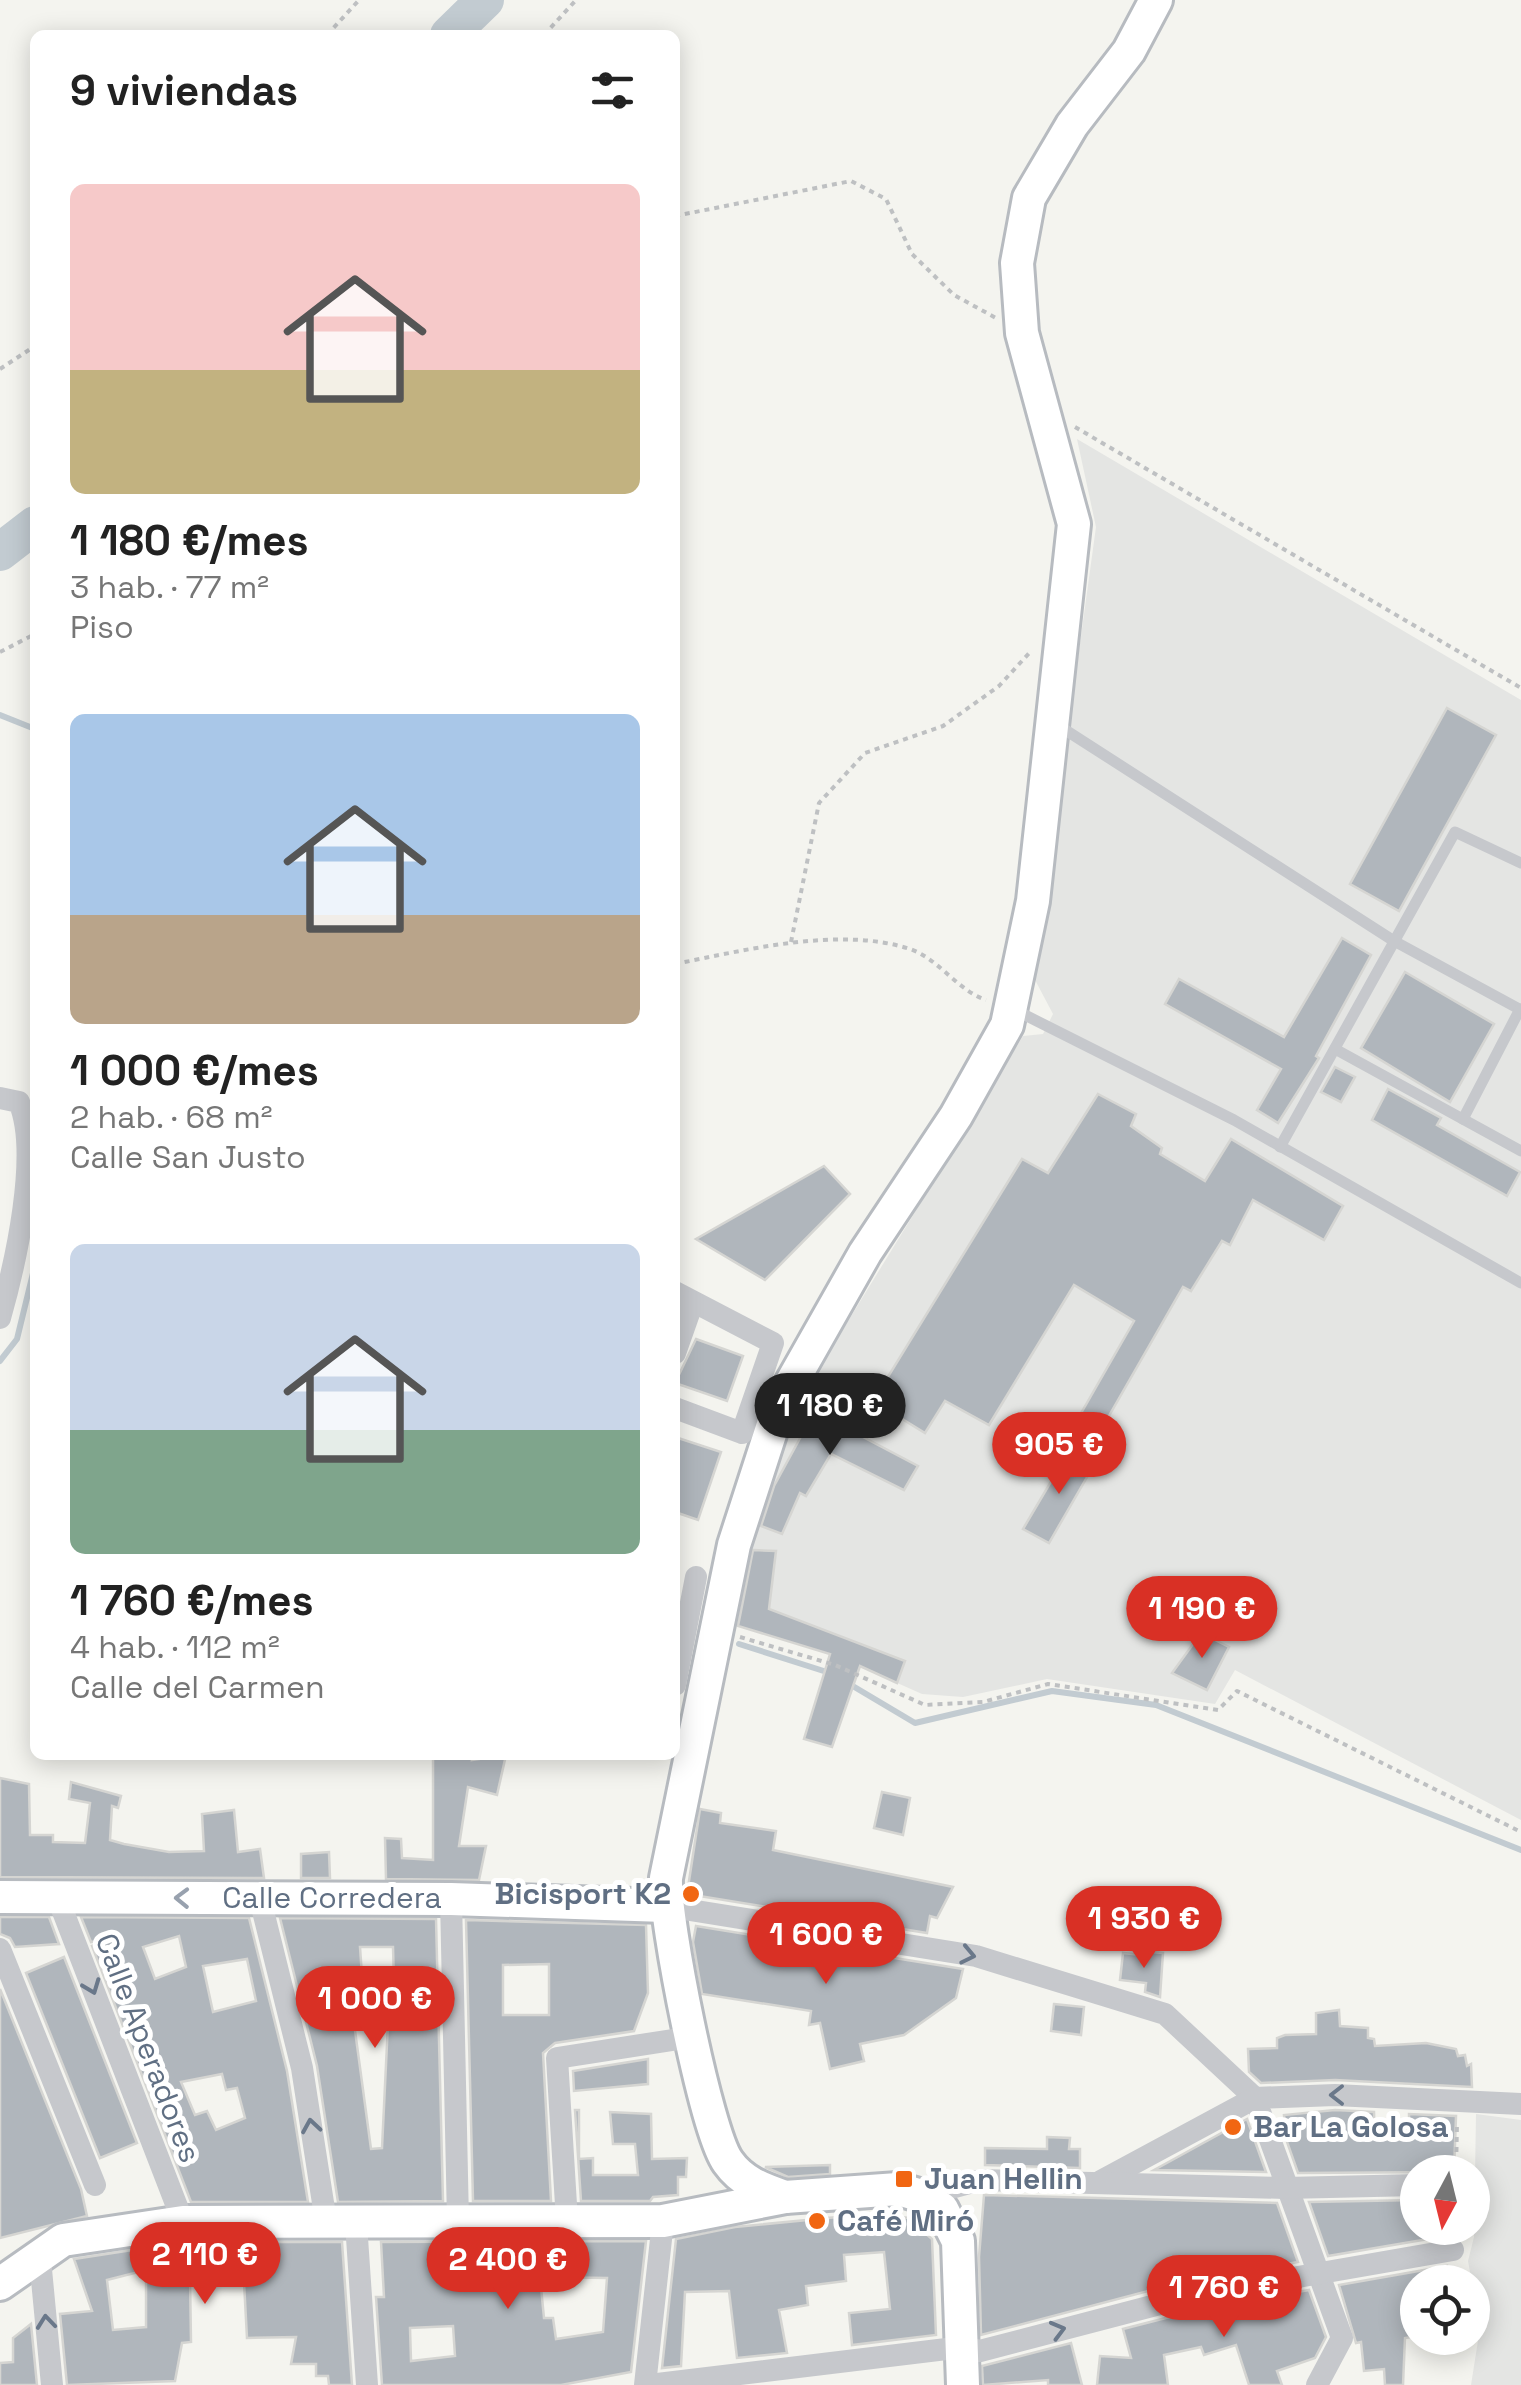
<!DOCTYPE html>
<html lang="es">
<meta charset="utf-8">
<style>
body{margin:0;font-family:"Space Grotesk",sans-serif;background:#f6f6f6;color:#222;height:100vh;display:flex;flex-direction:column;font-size:38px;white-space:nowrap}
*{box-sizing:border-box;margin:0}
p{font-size:32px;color:#767676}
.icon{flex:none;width:55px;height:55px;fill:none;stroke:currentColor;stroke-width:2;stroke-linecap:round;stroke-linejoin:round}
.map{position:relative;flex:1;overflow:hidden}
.details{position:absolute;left:30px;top:30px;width:650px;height:1730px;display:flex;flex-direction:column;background:#fff;border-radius:15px;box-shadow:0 5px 25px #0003}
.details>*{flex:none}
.needle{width:65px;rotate:187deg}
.tools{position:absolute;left:1400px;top:2155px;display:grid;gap:20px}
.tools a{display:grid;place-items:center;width:90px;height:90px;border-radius:50%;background:#fff;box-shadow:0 5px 25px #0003;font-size:50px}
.price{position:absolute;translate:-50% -85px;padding:0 22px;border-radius:35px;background:#d93025;color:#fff;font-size:32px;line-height:65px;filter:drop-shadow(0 2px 5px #0008)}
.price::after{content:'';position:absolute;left:50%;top:60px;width:30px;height:22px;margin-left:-15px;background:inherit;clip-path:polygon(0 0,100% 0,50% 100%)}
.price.active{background:#222;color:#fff}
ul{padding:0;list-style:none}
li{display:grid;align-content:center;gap:20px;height:530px;padding:0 40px}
li span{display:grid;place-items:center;height:310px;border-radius:15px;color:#555}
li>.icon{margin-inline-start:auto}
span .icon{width:180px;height:180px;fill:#fffc;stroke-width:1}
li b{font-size:42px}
h2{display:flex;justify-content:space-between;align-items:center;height:120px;padding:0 40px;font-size:42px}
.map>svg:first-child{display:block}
.built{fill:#e4e5e3}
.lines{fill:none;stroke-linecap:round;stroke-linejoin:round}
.stream{stroke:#c2cbd1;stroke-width:6}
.river{stroke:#c2cbd1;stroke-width:38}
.building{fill:#b0b6bc;stroke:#d5d5d2;stroke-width:2.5;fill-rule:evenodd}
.secondary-casing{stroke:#b7bbc0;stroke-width:38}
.path{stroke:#bec0c2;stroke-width:4;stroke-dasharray:5 5;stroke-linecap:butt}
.lane{stroke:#c6c8cc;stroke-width:11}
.street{stroke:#c6c8cc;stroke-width:22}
.secondary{stroke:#fff;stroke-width:32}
.oneway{stroke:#98a1ae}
.oneway2{stroke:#6a788a}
.poi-dot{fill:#f16612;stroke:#fff;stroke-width:4}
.labels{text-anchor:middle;stroke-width:10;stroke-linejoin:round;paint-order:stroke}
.poi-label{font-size:30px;font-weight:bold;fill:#606f83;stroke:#fff;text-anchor:start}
.street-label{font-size:30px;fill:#606f83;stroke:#fff}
</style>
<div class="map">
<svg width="1521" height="2385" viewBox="0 0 1521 2385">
<rect width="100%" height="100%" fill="#f4f4ef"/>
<!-- built -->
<g class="built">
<path d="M1077,439L1521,700V1820L1235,1670L1215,1704L1047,1679L963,1697L922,1694L839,1657L734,1625L750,1526L807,1388L1023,1036L1043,1034L1053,1014L1034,978L1096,527Z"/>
<path d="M1476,2114L1521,2120V2385H1471L1480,2328L1468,2261L1474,2237Z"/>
</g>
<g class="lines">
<!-- stream -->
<g class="stream">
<path d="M0,715L35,729"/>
<path d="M0,1361L17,1339L35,1265"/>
<path d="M739,1644L830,1673"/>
<path d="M846,1682L915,1723L1052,1691L1156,1705L1521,1850"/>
</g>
<!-- river -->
<g class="river">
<path d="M449,35L485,0"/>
<path d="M0,552L35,525"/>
</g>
</g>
<!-- building -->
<g class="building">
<path d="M1447,708L1496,735L1399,911L1350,884Z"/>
<path d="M1342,938L1371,955L1316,1056L1319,1058L1278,1123L1257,1110L1281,1069L1165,1004L1179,979L1284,1037Z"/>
<path d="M1405,972L1494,1024L1450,1102L1361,1048Z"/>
<path d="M1335,1067L1355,1077L1341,1102L1321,1092Z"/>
<path d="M1388,1089L1441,1118L1437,1125L1520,1172L1507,1196L1372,1120Z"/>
<path d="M1098,1094L1136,1114L1131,1126L1162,1148L1160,1154L1205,1181L1231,1139L1343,1206L1324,1240L1253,1200L1230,1245L1222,1241L1191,1291L1183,1287L1102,1428L1080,1415L1134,1321L1074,1285L989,1425L945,1401L925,1433L873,1401L1022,1159L1048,1173Z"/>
<path d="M824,1166L850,1194L765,1280L696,1239Z"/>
<path d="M696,1339L743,1356L727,1401L675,1383Z"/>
<path d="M828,1387L859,1407L846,1428L918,1466L904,1490L831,1454L806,1496L800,1493L782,1534L761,1526L774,1486Z"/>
<path d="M675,1437L721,1452L698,1520L675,1512Z"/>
<path d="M1069,1451L1094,1465L1049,1543L1023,1529Z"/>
<path d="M753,1550L776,1551L769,1609L905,1661L897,1683L860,1666L832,1747L804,1739L830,1654L738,1626Z"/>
<path d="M1201,1633L1229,1647L1207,1690L1172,1673Z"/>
<path d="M433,1755H473L472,1760L506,1755L497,1795L468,1787L459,1846H486L479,1880L386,1879L385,1838L401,1839L402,1858L433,1860Z"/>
<path d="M0,1778L29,1784L30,1835H53V1842L85,1843L90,1803L69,1799L71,1782L121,1796L118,1808L112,1806L110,1840L124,1844L169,1852L204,1851L202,1814L234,1810L238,1852L260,1849L264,1878L0,1877Z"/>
<path d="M882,1792L910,1798L903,1835L874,1828Z"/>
<path d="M700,1809L721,1813L720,1823L776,1831L773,1850L953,1887L937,1918L930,1916L927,1933L687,1894Z"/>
<path d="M329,1852L330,1878H301V1854Z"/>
<path d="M0,1917H49L59,1944L15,1947L10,1938L0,1934Z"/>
<path d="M81,1917L249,1918L287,2071L308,2202H191L92,1946L105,1940L91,1942ZM179,1936L186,1967L155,1979L143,1947ZM247,1959L256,2001L213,2012L203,1966ZM222,2074L226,2090L237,2088L245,2118L216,2130L207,2111L195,2115L181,2082Z"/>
<path d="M280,1918L436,1919L443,2201L338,2202L317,2066ZM360,1947H393L394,1983L363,1990ZM354,2023H388L382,2148L371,2149Z"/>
<path d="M466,1920L646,1925L648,1993L634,2031L555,2043L543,2053L551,2201H473ZM549,1964V2015H503V1965Z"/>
<path d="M696,1926L963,1969L956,1998L904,2035L860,2044L864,2061L830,2069L820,2023L809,2025L811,2011L702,1994L693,1942Z"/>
<path d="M1151,1952L1163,1953L1160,1997L1145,1992L1146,1983L1120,1980L1123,1953L1150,1956Z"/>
<path d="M64,1957L137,2143L100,2158L26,1973Z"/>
<path d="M0,1989L81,2189L87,2216L0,2238Z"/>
<path d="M1054,2004L1084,2007L1081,2035L1051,2031Z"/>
<path d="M1339,2010L1340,2026L1368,2028V2038L1374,2039L1375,2046L1426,2043L1456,2049L1458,2056L1465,2055L1467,2066L1471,2064L1472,2087L1335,2080L1261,2083L1249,2072L1248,2049L1277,2048V2038L1285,2035L1316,2034V2013Z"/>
<path d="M648,2059V2084L574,2091L573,2071Z"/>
<path d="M575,2110H579V2159L593,2158V2175H638L635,2144H613L610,2112L651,2114L652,2159L687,2158L686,2177H678V2195L653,2197L650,2201H581Z"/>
<path d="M1335,2110L1374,2112L1375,2139L1409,2140V2114L1456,2116L1454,2172L1298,2173L1286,2139L1284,2115Z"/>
<path d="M1247,2119L1266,2172L1154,2170Z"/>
<path d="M1047,2137L1070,2138L1069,2149H1080V2168L985,2165V2148L1047,2149Z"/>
<path d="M830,2165V2174L788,2177L765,2167Z"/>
<path d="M984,2195L1277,2203L1298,2262L1190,2280L981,2335L979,2257Z"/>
<path d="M1418,2200V2228H1451L1452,2235L1328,2256L1309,2202Z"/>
<path d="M879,2213L908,2218L932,2239L936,2335L852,2345L849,2313L890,2309L884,2252L844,2255L846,2281L806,2286L808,2305L779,2310L787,2353L737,2358L729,2291L685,2292L681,2366L662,2368L676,2239L735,2227Z"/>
<path d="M646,2241L631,2372L561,2385H382L376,2297H384L381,2242ZM540,2277L607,2278L603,2332L556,2339L553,2318H544ZM453,2326L455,2356L411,2361L410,2328Z"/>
<path d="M184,2242H342L352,2385H329L328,2376H316V2364H291L296,2337L247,2338L244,2282L226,2283V2276L190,2278L191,2342L182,2343L175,2381L67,2385L60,2314L92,2311L74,2259ZM146,2270V2327L113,2330L107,2280Z"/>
<path d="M1447,2266L1448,2274L1431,2277L1433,2282H1418V2336L1405,2338L1403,2385H1385L1384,2369L1364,2371L1361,2342L1356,2343L1339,2285Z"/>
<path d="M1309,2290L1326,2337L1315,2358L1277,2371L1282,2385H1249L1236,2345L1204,2355L1201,2347L1164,2355L1168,2385H1097L1100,2356L1131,2358L1123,2329L1197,2310Z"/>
<path d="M31,2324L37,2385H0V2363L13,2362V2338Z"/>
<path d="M1071,2343L1082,2385H1048V2380L983,2385L982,2366Z"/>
</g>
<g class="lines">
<!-- secondary casing -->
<g class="secondary-casing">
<g id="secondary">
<path d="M0,1897L451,1899L665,1906"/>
<path d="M785,2197C762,2189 742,2182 728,2162C706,2132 664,1919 666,1878L734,1545L780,1403L865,1253L956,1116L1007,1025L1033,901L1074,524L1022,333L1017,263L1029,198L1072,125L1129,51L1156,0"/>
<path d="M0,2284L63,2240L183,2222L663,2221L785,2197L898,2189L922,2196L942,2209L958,2241L963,2385"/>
</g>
</g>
<!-- path -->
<g class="path">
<path d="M327,35L359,0"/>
<path d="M544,35L576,0"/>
<path d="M675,216L851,181L886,199L912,254L954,295L996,318"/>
<path d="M0,369L35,346"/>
<path d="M1075,427L1521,688"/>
<path d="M0,652L35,634"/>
<path d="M791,942L819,803L865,753L943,726L999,686L1032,650"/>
<path d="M675,964C746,950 840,926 910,949C939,959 957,990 986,1000"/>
<path d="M740,1637L835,1665L925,1705L983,1702L1048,1684L1218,1710L1237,1691L1521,1832"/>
<path d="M1456,2172L1457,2123"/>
</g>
<!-- lane -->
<g class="lane">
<path d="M1056,724L1394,941L1521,1010"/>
<path d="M1015,1010L1234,1120L1521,1283"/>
<path d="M1335,1049L1521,1151"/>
<path d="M1463,1119L1520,1009"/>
<path d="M1280,1147L1455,832L1521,863"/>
</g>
<!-- street -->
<g class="street">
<path d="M0,1098L19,1102C41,1153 15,1265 0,1318"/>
<path d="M675,1292L773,1343L742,1433L675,1408"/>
<path d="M675,1353L693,1302"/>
<path d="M675,1685L696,1577"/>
<path d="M57,1896L183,2222"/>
<path d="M260,1899L302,2068L326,2222"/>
<path d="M451,1899L458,2221"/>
<path d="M665,1906L976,1956L1165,2014L1255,2098L1342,2338L1317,2385"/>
<path d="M0,1949L95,2185"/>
<path d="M1101,2181L1255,2098L1335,2095L1521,2104"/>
<path d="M922,2196L981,2180L1285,2188L1418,2185"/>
<path d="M567,2221L557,2058L692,2037"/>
<path d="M356,2223L367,2385"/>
<path d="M40,2259L52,2385"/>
<path d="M645,2385L663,2221"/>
<path d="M649,2385L963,2347L980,2351L1194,2295L1453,2250"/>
</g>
<!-- secondary -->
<use href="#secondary" class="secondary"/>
</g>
<!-- one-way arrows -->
<defs><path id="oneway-chevron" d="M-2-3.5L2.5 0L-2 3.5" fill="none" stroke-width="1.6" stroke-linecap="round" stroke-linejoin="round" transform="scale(2.5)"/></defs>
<use class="oneway" href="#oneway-chevron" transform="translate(182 1898) rotate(-179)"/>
<g class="oneway2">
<use href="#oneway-chevron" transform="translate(968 1955) rotate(12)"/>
<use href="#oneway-chevron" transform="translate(92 1987) rotate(69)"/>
<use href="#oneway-chevron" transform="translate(1337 2095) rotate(-180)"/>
<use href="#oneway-chevron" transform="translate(311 2126) rotate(-99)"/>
<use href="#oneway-chevron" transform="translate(46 2322) rotate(-96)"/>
<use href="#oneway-chevron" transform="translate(1058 2330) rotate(-15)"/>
</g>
<!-- markers -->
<g class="poi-dot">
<circle cx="691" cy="1894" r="10"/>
<circle cx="1233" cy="2127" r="10"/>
<rect x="894" y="2169" width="20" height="20" rx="5"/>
<circle cx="817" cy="2221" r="10"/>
</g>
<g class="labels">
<!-- poi labels -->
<g class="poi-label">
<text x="671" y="1904" text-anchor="end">Bicisport K2</text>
<text x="1253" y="2137">Bar La Golosa</text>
<text x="924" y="2189">Juan Hellin</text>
<text x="837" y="2231">Café Miró</text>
</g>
<!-- street labels -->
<g class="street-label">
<text x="332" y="1908">Calle Corredera</text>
<text transform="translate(148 2048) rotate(69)" y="10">Calle Aperadores</text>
</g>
</g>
</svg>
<div class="tools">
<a><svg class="needle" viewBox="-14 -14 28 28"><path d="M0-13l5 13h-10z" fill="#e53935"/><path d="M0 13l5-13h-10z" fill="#767676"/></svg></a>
<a><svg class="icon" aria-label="locate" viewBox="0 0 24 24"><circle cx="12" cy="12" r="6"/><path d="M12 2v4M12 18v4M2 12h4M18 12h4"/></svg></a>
</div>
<b class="price active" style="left:830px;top:1458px">1 180 €</b>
<b class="price" style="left:1059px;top:1497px">905 €</b>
<b class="price" style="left:1202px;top:1661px">1 190 €</b>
<b class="price" style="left:1144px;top:1971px">1 930 €</b>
<b class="price" style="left:826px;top:1987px">1 600 €</b>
<b class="price" style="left:375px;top:2051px">1 000 €</b>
<b class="price" style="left:205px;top:2307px">2 110 €</b>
<b class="price" style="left:508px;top:2312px">2 400 €</b>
<b class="price" style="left:1224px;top:2340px">1 760 €</b>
<section class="details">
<h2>9 viviendas<svg class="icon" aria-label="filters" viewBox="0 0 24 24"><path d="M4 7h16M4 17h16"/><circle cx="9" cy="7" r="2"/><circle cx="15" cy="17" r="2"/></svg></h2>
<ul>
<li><span style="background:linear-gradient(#f6c9c9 60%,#c2b280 0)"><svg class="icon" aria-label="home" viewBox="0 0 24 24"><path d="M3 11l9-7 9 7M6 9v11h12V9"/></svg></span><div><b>1 180 €/mes</b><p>3 hab. · 77 m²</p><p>Piso</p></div></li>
<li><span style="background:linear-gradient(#a9c7e8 65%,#b9a48a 0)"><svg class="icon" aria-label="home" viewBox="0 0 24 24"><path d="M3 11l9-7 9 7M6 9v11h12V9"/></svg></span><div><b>1 000 €/mes</b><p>2 hab. · 68 m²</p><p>Calle San Justo</p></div></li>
<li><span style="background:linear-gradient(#c9d6e8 60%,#7fa58c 0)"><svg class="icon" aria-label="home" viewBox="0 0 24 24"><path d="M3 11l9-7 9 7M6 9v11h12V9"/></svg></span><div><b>1 760 €/mes</b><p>4 hab. · 112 m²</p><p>Calle del Carmen</p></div></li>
</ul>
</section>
</div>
